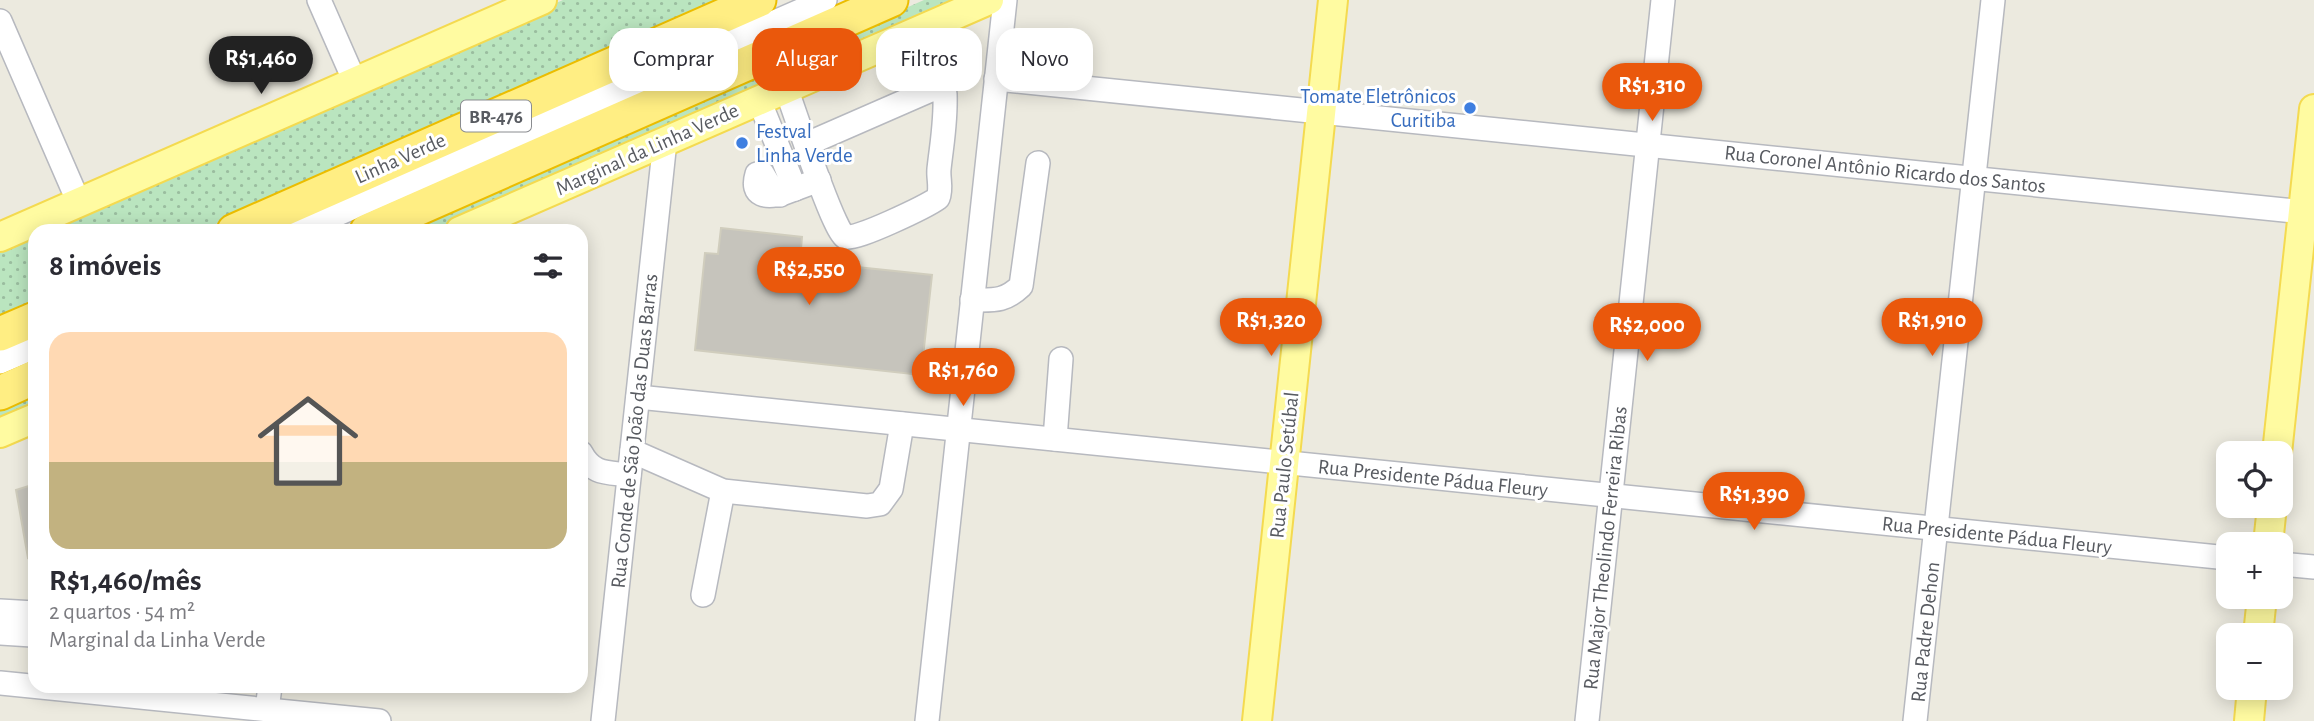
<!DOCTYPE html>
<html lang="pt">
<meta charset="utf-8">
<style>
body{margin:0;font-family:"Alegreya Sans",sans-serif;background:#f2f2f3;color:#2b2b33;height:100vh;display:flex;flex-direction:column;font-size:26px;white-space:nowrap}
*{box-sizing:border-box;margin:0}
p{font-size:23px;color:#7c7c81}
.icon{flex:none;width:38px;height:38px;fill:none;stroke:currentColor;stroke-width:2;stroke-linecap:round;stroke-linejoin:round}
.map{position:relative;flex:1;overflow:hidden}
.details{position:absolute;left:28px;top:224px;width:560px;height:469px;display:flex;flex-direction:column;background:#fff;border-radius:21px;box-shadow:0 4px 18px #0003}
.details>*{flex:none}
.top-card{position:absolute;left:609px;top:28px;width:665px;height:63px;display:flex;gap:14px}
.fabs{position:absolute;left:2216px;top:441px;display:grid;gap:14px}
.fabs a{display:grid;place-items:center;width:77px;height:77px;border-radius:14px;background:#fff;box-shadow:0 4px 18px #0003;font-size:35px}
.price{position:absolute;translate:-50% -60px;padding:0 16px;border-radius:24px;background:#ea580c;color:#fff;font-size:23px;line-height:46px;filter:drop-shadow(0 2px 4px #0008)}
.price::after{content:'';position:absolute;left:50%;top:42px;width:21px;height:16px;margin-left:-10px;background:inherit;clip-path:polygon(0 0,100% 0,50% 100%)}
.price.on{background:#222;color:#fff}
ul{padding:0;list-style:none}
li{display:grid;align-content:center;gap:14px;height:371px;padding:0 21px}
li+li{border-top:2px solid #e1e1e2}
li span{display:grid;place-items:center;height:217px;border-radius:21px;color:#555}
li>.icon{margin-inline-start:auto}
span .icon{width:126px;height:126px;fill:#fffc;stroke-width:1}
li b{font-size:30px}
h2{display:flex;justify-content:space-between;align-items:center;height:84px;padding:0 21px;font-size:30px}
.pill{padding:0 24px;border-radius:21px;background:#fff;box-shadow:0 4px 18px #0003;font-size:24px;line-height:63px}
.pill.on{background:#ea580c;color:#fff}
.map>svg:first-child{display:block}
.grass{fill:url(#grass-dots)}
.building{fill:#c6c4bc;stroke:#d0cdbd;stroke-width:2}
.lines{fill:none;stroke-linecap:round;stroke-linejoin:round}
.minor-casing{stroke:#b7b9bf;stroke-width:26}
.major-casing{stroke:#f4da50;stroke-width:32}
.highway-casing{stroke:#ebbd00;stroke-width:37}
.minor{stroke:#fff;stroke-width:23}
.major{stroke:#fffba1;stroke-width:28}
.highway{stroke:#ffee83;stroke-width:33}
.shop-dot{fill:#3f7fe0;stroke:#fff;stroke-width:2.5}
.labels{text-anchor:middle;stroke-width:6;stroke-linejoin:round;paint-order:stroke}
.shield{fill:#fff;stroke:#8a8c90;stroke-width:2}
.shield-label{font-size:19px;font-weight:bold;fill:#585b61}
.shop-label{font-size:21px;fill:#366cbe;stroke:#fff;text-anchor:end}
.street-label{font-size:21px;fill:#585b61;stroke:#fff}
</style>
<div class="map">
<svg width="2314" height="721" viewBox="0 0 2314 721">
<defs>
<pattern id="grass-dots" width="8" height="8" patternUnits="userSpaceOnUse" patternTransform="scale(1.75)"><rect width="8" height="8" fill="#bae5bf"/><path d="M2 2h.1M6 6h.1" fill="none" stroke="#9abd9f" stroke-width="1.8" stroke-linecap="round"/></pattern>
</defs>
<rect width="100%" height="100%" fill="#eceadf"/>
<!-- grass -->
<g class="grass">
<path d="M563,0H728L200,231H41Z"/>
<path d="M924,0H967L440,231H399Z"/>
<path d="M35,234V303L0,318V250Z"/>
<path d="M35,391V409L0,424V407Z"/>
</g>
<!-- building -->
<g class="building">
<path d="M721,228L802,237L800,261L932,275L921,375L695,350L705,253L718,254Z"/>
<path d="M35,484V557L28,558L16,490Z"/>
</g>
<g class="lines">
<!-- minor casing -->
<g class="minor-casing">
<g id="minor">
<path d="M319,0L355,82"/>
<path d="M0,21L79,203"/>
<path d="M996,79L2314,213"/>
<path d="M786,88C793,107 834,232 845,237C855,241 927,206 938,198C942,188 938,179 939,169C942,142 946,122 945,94L940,90L933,89L807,144"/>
<path d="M759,100L795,189"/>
<path d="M780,195L768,183L762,173L757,174C750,197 767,198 784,193L819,180"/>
<path d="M299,231L825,0"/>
<path d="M972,300C994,300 1004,302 1021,286L1038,163"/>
<path d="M0,362L35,347"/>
<path d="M638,397L2228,558"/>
<path d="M1055,439L1061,359"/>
<path d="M632,451L723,491L867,506L880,504L891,489L902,424"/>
<path d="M581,453C593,475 607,472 629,475"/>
<path d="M2280,564L2314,567"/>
<path d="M703,595L723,491"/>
<path d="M0,611L35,613"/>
<path d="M0,633L32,635L35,613"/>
<path d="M0,683L379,721"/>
<path d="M267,710L270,686"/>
<path d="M603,721L665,141"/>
<path d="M927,721L1005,0"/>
<path d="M1587,721L1663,0"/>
<path d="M1915,721L1993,0"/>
</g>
</g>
<!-- major casing -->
<g class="major-casing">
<g id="major">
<path d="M460,231L989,0"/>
<path d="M0,237L542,0"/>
<path d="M0,433L35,418"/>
<path d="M2277,453L2314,109"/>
<path d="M2268,544L2272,506"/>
<path d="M2258,635L2262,597"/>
<path d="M1257,721L1333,0"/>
<path d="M2249,721L2252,688"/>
</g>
</g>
<!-- highway casing -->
<g class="highway-casing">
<g id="highway">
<path d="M234,231L759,0"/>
<path d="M367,231L891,0"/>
<path d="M0,334L35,319"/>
<path d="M0,393L35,377"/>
</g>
</g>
<!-- minor -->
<use href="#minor" class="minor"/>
<!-- major -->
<use href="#major" class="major"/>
<!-- highway -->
<use href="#highway" class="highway"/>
</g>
<!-- markers -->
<g class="shop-dot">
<circle cx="1470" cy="108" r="7"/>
<circle cx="742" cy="143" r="7"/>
</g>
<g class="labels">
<!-- shield labels -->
<rect class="shield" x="461" y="100.5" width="70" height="31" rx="5"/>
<g class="shield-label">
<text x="496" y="123">BR-476</text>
</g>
<!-- shop labels -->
<g class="shop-label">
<text x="1456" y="103">Tomate Eletrônicos<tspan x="1456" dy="24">Curitiba</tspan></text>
<text x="756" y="138" text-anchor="start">Festval<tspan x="756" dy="24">Linha Verde</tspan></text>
</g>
<!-- street labels -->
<g class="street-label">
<text transform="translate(647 149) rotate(-24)" y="7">Marginal da Linha Verde</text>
<text transform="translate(400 158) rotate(-24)" y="7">Linha Verde</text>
<text transform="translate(1885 169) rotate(6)" y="7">Rua Coronel Antônio Ricardo dos Santos</text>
<text transform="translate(634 431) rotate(-84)" y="7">Rua Conde de São João das Duas Barras</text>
<text transform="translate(1284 465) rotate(-84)" y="7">Rua Paulo Setúbal</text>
<text transform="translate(1433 478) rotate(6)" y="7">Rua Presidente Pádua Fleury</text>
<text transform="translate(1997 535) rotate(6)" y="7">Rua Presidente Pádua Fleury</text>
<text transform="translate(1605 548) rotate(-84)" y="7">Rua Major Theolindo Ferreira Ribas</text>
<text transform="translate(1925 632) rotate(-84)" y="7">Rua Padre Dehon</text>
</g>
</g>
</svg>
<div class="fabs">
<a><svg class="icon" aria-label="locate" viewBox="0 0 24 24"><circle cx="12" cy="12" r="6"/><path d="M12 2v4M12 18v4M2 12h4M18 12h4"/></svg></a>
<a>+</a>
<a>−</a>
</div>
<b class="price on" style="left:261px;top:96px">R$1,460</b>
<b class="price" style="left:1652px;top:123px">R$1,310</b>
<b class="price" style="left:809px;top:307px">R$2,550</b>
<b class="price" style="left:1271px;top:358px">R$1,320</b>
<b class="price" style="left:1932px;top:358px">R$1,910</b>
<b class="price" style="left:1647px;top:363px">R$2,000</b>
<b class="price" style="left:963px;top:408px">R$1,760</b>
<b class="price" style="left:1754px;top:532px">R$1,390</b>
<div class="top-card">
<a class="pill">Comprar</a>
<a class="pill on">Alugar</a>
<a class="pill">Filtros</a>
<a class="pill">Novo</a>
</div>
<section class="details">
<h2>8 imóveis<svg class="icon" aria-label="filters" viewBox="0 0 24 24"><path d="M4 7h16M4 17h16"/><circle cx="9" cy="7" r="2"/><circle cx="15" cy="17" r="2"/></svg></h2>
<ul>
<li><span style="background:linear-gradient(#ffd9b3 60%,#c2b280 0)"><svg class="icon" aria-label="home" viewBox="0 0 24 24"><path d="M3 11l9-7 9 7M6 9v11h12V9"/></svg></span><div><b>R$1,460/mês</b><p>2 quartos · 54 m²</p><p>Marginal da Linha Verde</p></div></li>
</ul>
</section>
</div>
